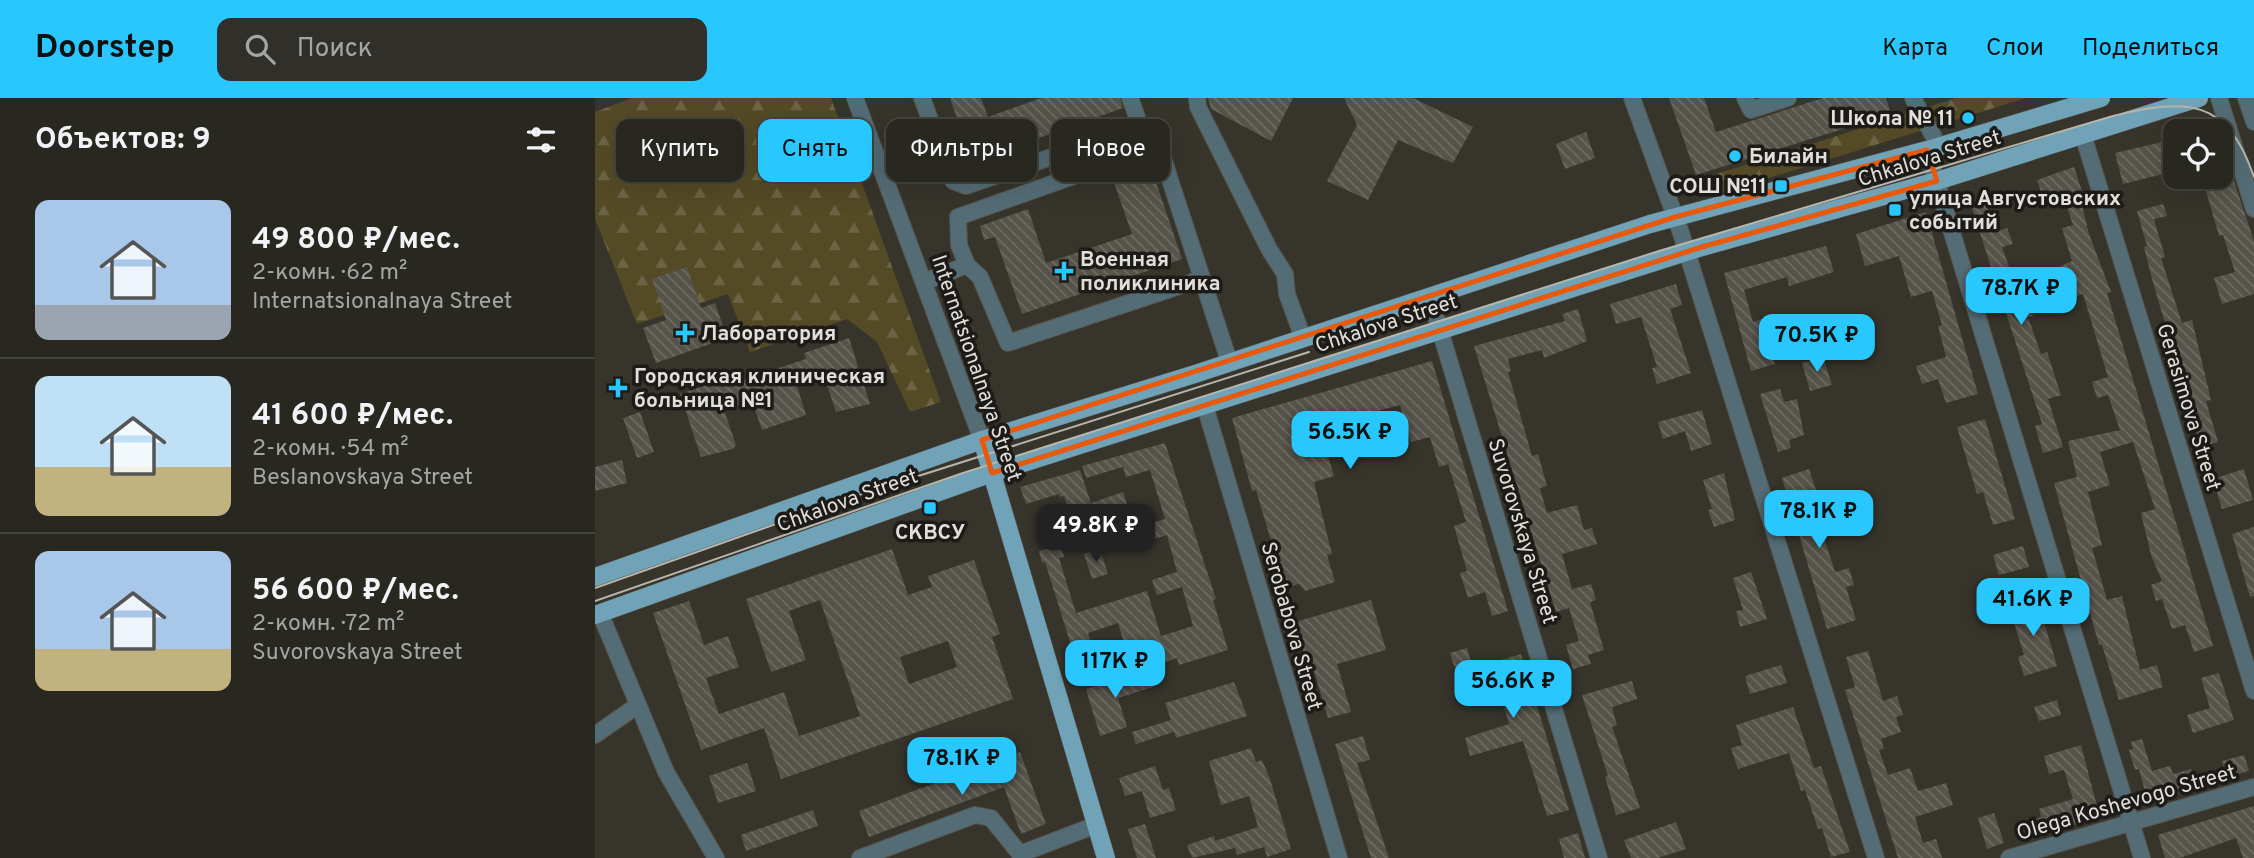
<!DOCTYPE html>
<html lang="ru">
<meta charset="utf-8">
<style>
body{margin:0;font-family:Overpass,sans-serif;background:#302f29;color:#f1f3f6;height:100vh;display:flex;flex-direction:column;font-size:26px;white-space:nowrap}
*{box-sizing:border-box;margin:0}
p{font-size:23px;color:#a5a5a5}
.icon{flex:none;width:38px;height:38px;fill:none;stroke:currentColor;stroke-width:2;stroke-linecap:round;stroke-linejoin:round}
.map{position:relative;flex:1;overflow:hidden}
.details{display:flex;flex-direction:column;background:#282720;width:595px}
.details>*{flex:none}
.banner{position:absolute;left:21px;top:21px;width:665px;height:63px;display:flex;gap:14px}
.fabs{position:absolute;left:1568px;top:21px;display:grid;gap:14px}
.fabs a{display:grid;place-items:center;width:70px;height:70px;border-radius:14px;background:#282720;box-shadow:0 7px 28px #0002,0 0 0 2px #44443e;font-size:35px}
.price{position:absolute;translate:-50% -60px;padding:0 16px;border-radius:14px;background:#28c8ff;color:#111;font-size:23px;line-height:46px;filter:drop-shadow(0 2px 4px #0008)}
.price::after{content:'';position:absolute;left:50%;top:42px;width:21px;height:16px;margin-left:-10px;background:inherit;clip-path:polygon(0 0,100% 0,50% 100%)}
.price.selected{background:#222;color:#fff}
ul{padding:0;list-style:none}
li{display:flex;align-items:center;gap:21px;height:175px;padding:0 35px}
li+li{border-top:2px solid #44443e}
li span{display:grid;place-items:center;flex:none;width:196px;height:140px;border-radius:14px;color:#555}
li>.icon{margin-inline-start:auto}
span .icon{width:84px;height:84px;fill:#fffc;stroke-width:1}
li b{font-size:30px}
h2{display:flex;justify-content:space-between;align-items:center;height:84px;padding:0 35px;font-size:30px}
.chip{padding:0 24px;border-radius:14px;background:#282720;box-shadow:0 7px 28px #0002,0 0 0 2px #44443e;font-size:24px;line-height:63px}
.chip.selected{background:#28c8ff;color:#111}
header{display:flex;align-items:center;gap:42px;box-sizing:border-box;height:98px;padding:0 35px;background:#28c8ff;color:#111}
header strong{font-size:33px}
nav{display:flex;gap:38px;margin-inline-start:auto;font-size:24px}
.search{width:490px;height:63px;background:#302f29;display:flex;align-items:center;gap:18px;box-sizing:border-box;padding:0 24px;border-radius:14px;color:#a5a5a5;font-size:26px}
main{display:flex;flex:1;min-height:0}
.map>svg:first-child{display:block}
.forest{fill:url(#forest-firs)}
.building{fill:url(#building-back-hatch);fill-rule:evenodd}
.lines{fill:none;stroke-linecap:round;stroke-linejoin:round}
.minor-casing{stroke:#55534a;stroke-width:18}
.major-casing{stroke:#55534a;stroke-width:19}
.minor{stroke:#546c76;stroke-width:16}
.major{stroke:#70a2b8;stroke-width:18}
.tram{stroke:#b6b5ae;stroke-width:2}
.marked{fill:none;stroke:#e8590c;stroke-width:5;stroke-linejoin:round}
.poi-dot{fill:#28c8ff;stroke:#1d1b17;stroke-width:2.5}
.labels{text-anchor:middle;stroke-width:7;stroke-linejoin:round;paint-order:stroke}
.poi-label{font-size:21px;font-weight:bold;fill:#e0dfd9;stroke:#1d1b17;text-anchor:start}
.street-label{font-size:21px;fill:#e0dfd9;stroke:#1d1b17}
</style>
<header>
<strong>Doorstep</strong>
<div class="search"><svg class="icon" aria-label="search" viewBox="0 0 24 24"><circle cx="10" cy="10" r="6"/><path d="M15 15l6 6"/></svg>Поиск</div>
<nav><a>Карта</a><a>Слои</a><a>Поделиться</a></nav>
</header>
<main>
<section class="details">
<h2>Объектов: 9<svg class="icon" aria-label="filters" viewBox="0 0 24 24"><path d="M4 7h16M4 17h16"/><circle cx="9" cy="7" r="2"/><circle cx="15" cy="17" r="2"/></svg></h2>
<ul>
<li><span style="background:linear-gradient(#a9c7e8 75%,#9aa5b1 0)"><svg class="icon" aria-label="home" viewBox="0 0 24 24"><path d="M3 11l9-7 9 7M6 9v11h12V9"/></svg></span><div><b>49 800 ₽/мес.</b><p>2-комн. · 62 m²</p><p>Internatsionalnaya Street</p></div></li>
<li><span style="background:linear-gradient(#bfe0f5 65%,#c2b280 0)"><svg class="icon" aria-label="home" viewBox="0 0 24 24"><path d="M3 11l9-7 9 7M6 9v11h12V9"/></svg></span><div><b>41 600 ₽/мес.</b><p>2-комн. · 54 m²</p><p>Beslanovskaya Street</p></div></li>
<li><span style="background:linear-gradient(#a9c7e8 70%,#c2b280 0)"><svg class="icon" aria-label="home" viewBox="0 0 24 24"><path d="M3 11l9-7 9 7M6 9v11h12V9"/></svg></span><div><b>56 600 ₽/мес.</b><p>2-комн. · 72 m²</p><p>Suvorovskaya Street</p></div></li>
</ul>
</section>
<div class="map">
<svg width="1659" height="760" viewBox="0 0 1659 760">
<defs>
<pattern id="forest-firs" width="22" height="20" patternUnits="userSpaceOnUse" patternTransform="scale(1.75)"><rect width="22" height="20" fill="#544a26"/><path d="M5 1l3.5 6h-7zM16 11l3.5 6h-7z" fill="#6c6445"/></pattern>
<pattern id="building-back-hatch" width="6" height="6" patternUnits="userSpaceOnUse" patternTransform="scale(1.75)"><rect width="6" height="6" fill="#56534a"/><path d="M-1 5l2 2M0 0l6 6M5-1l2 2" fill="none" stroke="#6e6b64"/></pattern>
</defs>
<rect width="100%" height="100%" fill="#36342b"/>
<!-- forest -->
<g class="forest">
<path d="M37,0H236L346,304L315,314L282,244L252,221L155,254L133,196L42,226L0,121V14Z"/>
<path d="M1361,0H1431L1116,98L1109,80Z"/>
</g>
<!-- building -->
<g class="building">
<path d="M355,0H386L393,19L446,0H525L528,10L377,64Z"/>
<path d="M613,0H698L676,43L616,11Z"/>
<path d="M749,0H818L878,29L858,65L803,42L773,102L732,83L762,27Z"/>
<path d="M1074,0H1109L1121,34L1228,0H1291L1296,16L1101,77Z"/>
<path d="M991,34L1000,60L970,71L961,46Z"/>
<path d="M1580,41V73L1528,86L1520,55Z"/>
<path d="M1626,44L1659,143V196L1627,206L1619,180L1640,174L1628,137L1624,138L1607,79H1626Z"/>
<path d="M336,55L346,80L332,85L323,60Z"/>
<path d="M556,69L587,161L427,216L400,139L389,142L385,128L433,111L451,165L537,136L518,82Z"/>
<path d="M1479,69L1489,99L1485,100L1494,136L1516,194L1512,195L1618,548L1599,554L1590,527L1577,531L1567,501L1561,503L1556,487L1567,483L1556,457L1546,415L1560,411L1538,344L1505,354L1515,387L1493,394L1507,447L1497,450L1512,502L1527,498L1545,572L1562,567L1568,589L1524,602L1507,547H1504L1459,385L1482,379L1473,343L1525,332L1513,297L1502,300L1497,284L1513,279L1488,196L1471,202L1465,186L1470,185L1464,169L1477,163L1467,130L1478,127L1467,94L1448,100L1442,82Z"/>
<path d="M1388,99L1400,134L1412,130L1418,146L1407,149L1420,186L1430,183L1438,218L1433,219L1446,256L1452,254L1466,297L1453,301L1468,349L1448,355L1440,328L1447,326L1375,104Z"/>
<path d="M1568,106L1572,118L1559,121L1570,159L1566,160L1587,225L1597,222L1616,302L1611,303L1623,344L1606,349L1557,181L1549,149L1552,148L1542,113Z"/>
<path d="M1331,114L1383,296L1351,305L1343,281L1327,286L1321,268L1351,259L1343,228L1347,227L1337,193L1316,199L1304,158L1270,168L1261,136Z"/>
<path d="M1231,148L1239,174L1194,188L1192,179L1149,192L1158,224L1167,221L1180,266L1156,273L1129,175Z"/>
<path d="M92,169L106,210L120,205L132,240L61,265L48,230L71,222L57,181Z"/>
<path d="M1081,186L1087,207L1075,211L1096,275L1062,286L1057,270L1062,269L1046,219L1021,226L1015,206Z"/>
<path d="M983,211L992,243L949,260L947,252L913,261L916,273L913,274L937,358L943,356L952,388L945,390L952,415L982,407L989,432L997,430L1002,446L967,456L977,491L996,486L1001,502L995,504L1009,552L993,557L996,566L978,571L971,547L984,543L974,510L961,514L879,248L970,223L967,216Z"/>
<path d="M254,240L275,306L241,314L229,278L202,288L211,317L167,332L157,303L129,312L141,347L138,351L106,359L85,296L124,283L126,289L211,261L209,255Z"/>
<path d="M1228,259L1237,287L1215,293L1207,265Z"/>
<path d="M837,263L913,513L897,518L890,494L873,500L865,475L872,473L859,428L871,424L853,366L844,369L835,339L816,344L805,307L767,317L770,326L727,338L739,378L719,384L737,456L732,457L740,484L710,493L704,486L690,490L661,392L657,393L637,320Z"/>
<path d="M1185,291L1189,304L1202,301L1209,337L1194,342L1196,350L1183,354L1165,296Z"/>
<path d="M1107,312L1117,346L1096,353L1090,333L1068,341L1063,324Z"/>
<path d="M45,314L59,354L42,360L28,320Z"/>
<path d="M1390,321L1420,421L1398,427L1388,394L1382,396L1362,329Z"/>
<path d="M570,345L621,501L618,502L633,552L584,567L582,560L558,568L550,542L530,548L523,525L493,535L499,554L480,560L450,464L447,465L444,453L465,446L469,459L464,460L481,515L552,493L566,538L598,528L587,489L562,497L557,482L582,474L572,437L533,449L528,434L570,421L555,372L531,379L528,369L491,380L487,368Z"/>
<path d="M27,362L32,385L0,393V369Z"/>
<path d="M1214,371L1225,404L1232,402L1237,420L1224,424L1240,474L1254,470L1259,487L1251,489L1261,522L1232,531L1187,380Z"/>
<path d="M1649,371L1658,402L1627,411L1618,381Z"/>
<path d="M485,372L496,405L528,394L534,413L478,426L469,398L465,399L464,396L431,406L425,389Z"/>
<path d="M1129,375L1140,422L1119,429L1113,412L1117,411L1108,382Z"/>
<path d="M1659,429V498L1655,499L1637,436Z"/>
<path d="M1428,448L1434,469L1404,477L1398,457Z"/>
<path d="M297,451L313,497L337,489L333,478L379,462L405,536L397,539L418,601L186,681L169,630L106,652L58,515L94,503L109,547L133,538L144,569L111,580L124,616L189,594L204,638L265,618L225,502L194,513L211,562L176,574L151,501ZM353,543L362,569L314,586L305,559Z"/>
<path d="M505,451L513,476L497,481L489,456Z"/>
<path d="M1156,474L1172,521L1145,529L1141,513L1148,512L1138,480Z"/>
<path d="M1442,500L1462,568L1429,578L1423,559L1429,557L1414,508Z"/>
<path d="M776,502L791,552L742,566L756,614L733,620L719,573L714,574L700,524Z"/>
<path d="M872,550L878,571L926,556L974,712L952,718L928,643L875,658L870,640L914,626L904,592L870,603L855,555Z"/>
<path d="M1273,553L1288,603L1302,598L1308,617L1301,619L1306,634L1286,641L1289,651L1284,652L1293,677L1315,670L1323,693L1351,685L1358,707L1320,719L1328,745L1341,741L1347,760H1303L1250,592L1260,589L1251,559Z"/>
<path d="M1186,567L1192,585L1155,596L1150,578Z"/>
<path d="M552,572L558,589L523,600L532,629L505,638L491,591Z"/>
<path d="M1624,575L1639,622L1598,635L1592,617L1615,610L1606,580Z"/>
<path d="M1037,583L1042,601L1017,609L1022,627L1017,629L1045,710L1021,717L1010,679L1013,678L987,597Z"/>
<path d="M639,584L652,618L581,640L579,634L541,646L537,634L576,622L570,605Z"/>
<path d="M1462,602L1466,617L1444,623L1439,609Z"/>
<path d="M1198,609L1219,670L1226,668L1255,754L1236,759L1227,730L1223,731L1210,692L1206,693L1194,655L1143,671L1136,650L1147,647L1141,627Z"/>
<path d="M768,638L775,662L762,665L794,760H776L740,646Z"/>
<path d="M1547,641L1557,673L1575,668L1578,676L1596,671L1601,690L1553,705L1544,671L1540,672L1534,652L1538,651L1536,644Z"/>
<path d="M1486,647L1505,720L1445,737L1441,721L1446,719L1444,711L1478,701L1469,672L1454,676L1449,658Z"/>
<path d="M656,650L661,664L667,662L675,681L696,751L672,759L669,749L642,757L640,750L597,760L592,747L619,738L620,743L663,729L654,698L626,707L614,663Z"/>
<path d="M425,654L451,726L426,736L409,689L274,739L264,713Z"/>
<path d="M1649,657L1654,673L1632,679L1627,663Z"/>
<path d="M152,665L161,693L123,705L114,678Z"/>
<path d="M560,668L568,692L574,690L581,712L555,720L547,693L530,698L524,680Z"/>
<path d="M1659,708V760H1648L1641,740L1585,760H1570L1563,737Z"/>
<path d="M218,712L223,728L151,753L146,737Z"/>
<path d="M1399,715L1409,745L1392,751L1383,720Z"/>
<path d="M1081,724L1091,751L1063,760H1036L1029,742Z"/>
<path d="M550,726L561,760H542L533,731Z"/>
<path d="M983,735L990,760H969L964,741Z"/>
</g>
<g class="lines">
<!-- minor casing -->
<g class="minor-casing">
<g id="minor">
<path d="M260,0L387,342"/>
<path d="M327,0L358,83L371,88L536,32L542,19L535,0"/>
<path d="M602,0L603,9L674,151L690,176L692,196L708,240"/>
<path d="M1037,0L1086,135L1281,760"/>
<path d="M1150,0L1156,12L1193,0"/>
<path d="M1318,0L1343,47"/>
<path d="M1624,0L1659,111"/>
<path d="M1651,0L1659,24"/>
<path d="M1488,37L1659,593"/>
<path d="M1332,52L1547,760"/>
<path d="M606,181L413,245L385,179L372,167L364,147L363,119L564,48L634,263"/>
<path d="M329,184L372,167"/>
<path d="M835,199L1004,760"/>
<path d="M610,308L744,760"/>
<path d="M5,515L71,674L121,760"/>
<path d="M0,637L43,607"/>
<path d="M425,756L501,727"/>
<path d="M265,760L380,717L396,720L425,756"/>
<path d="M1414,760L1659,689"/>
</g>
</g>
<!-- major casing -->
<g class="major-casing">
<g id="major">
<path d="M387,342L511,760"/>
<path d="M0,479L387,342L600,276L1055,126L1332,52L1506,0"/>
<path d="M0,517L397,375L1107,149L1342,83L1604,0"/>
</g>
</g>
<!-- minor -->
<use href="#minor" class="minor"/>
<!-- major -->
<use href="#major" class="major"/>
<!-- tram -->
<g class="tram">
<path d="M0,490L254,400L714,254"/>
<path d="M0,503L368,375L1064,153L1518,18C1593,0 1632,0 1659,79"/>
</g>
</g>
<!-- marked area -->
<path class="marked" d="M1332,52L1342,83L1107,149L397,375L387,342L1080,119Z"/>
<!-- markers -->
<g class="poi-dot">
<circle cx="1373" cy="20" r="7"/>
<circle cx="1140" cy="58" r="7"/>
<rect x="1179" y="81" width="14" height="14" rx="3.5"/>
<rect x="1293" y="105" width="14" height="14" rx="3.5"/>
<path d="M465.5 162.5h7v7h7v7h-7v7h-7v-7h-7v-7h7z"/>
<path d="M86.5 224.5h7v7h7v7h-7v7h-7v-7h-7v-7h7z"/>
<path d="M19.5 279.5h7v7h7v7h-7v7h-7v-7h-7v-7h7z"/>
<rect x="328" y="403" width="14" height="14" rx="3.5"/>
</g>
<g class="labels">
<!-- poi labels -->
<g class="poi-label">
<text x="1359" y="27" text-anchor="end">Школа № 11</text>
<text x="1154" y="65">Билайн</text>
<text x="1172" y="95" text-anchor="end">СОШ №11</text>
<text x="1314" y="107">улица Августовских<tspan x="1314" dy="24">событий</tspan></text>
<text x="485" y="168">Военная<tspan x="485" dy="24">поликлиника</tspan></text>
<text x="106" y="242">Лаборатория</text>
<text x="39" y="285">Городская клиническая<tspan x="39" dy="24">больница №1</tspan></text>
<text x="335" y="441" text-anchor="middle">СКВСУ</text>
</g>
<!-- street labels -->
<g class="street-label">
<text transform="translate(1334 60) rotate(-17)" y="7">Chkalova Street</text>
<text transform="translate(791 225) rotate(-18)" y="7">Chkalova Street</text>
<text transform="translate(382 270) rotate(71)" y="7">Internatsionalnaya Street</text>
<text transform="translate(1594 309) rotate(73)" y="7">Gerasimova Street</text>
<text transform="translate(252 402) rotate(-20)" y="7">Chkalova Street</text>
<text transform="translate(928 433) rotate(73)" y="7">Suvorovskaya Street</text>
<text transform="translate(697 528) rotate(74)" y="7">Serobabova Street</text>
<text transform="translate(1531 704) rotate(-16)" y="7">Olega Koshevogo Street</text>
</g>
</g>
</svg>
<div class="fabs">
<a><svg class="icon" aria-label="locate" viewBox="0 0 24 24"><circle cx="12" cy="12" r="6"/><path d="M12 2v4M12 18v4M2 12h4M18 12h4"/></svg></a>
</div>
<b class="price" style="left:1426px;top:229px">78.7K ₽</b>
<b class="price" style="left:1222px;top:276px">70.5K ₽</b>
<b class="price" style="left:755px;top:373px">56.5K ₽</b>
<b class="price" style="left:1224px;top:452px">78.1K ₽</b>
<b class="price selected" style="left:501px;top:466px">49.8K ₽</b>
<b class="price" style="left:1438px;top:540px">41.6K ₽</b>
<b class="price" style="left:520px;top:602px">117K ₽</b>
<b class="price" style="left:918px;top:622px">56.6K ₽</b>
<b class="price" style="left:367px;top:699px">78.1K ₽</b>
<div class="banner">
<a class="chip">Купить</a>
<a class="chip selected">Снять</a>
<a class="chip">Фильтры</a>
<a class="chip">Новое</a>
</div>
</div>
</main>
